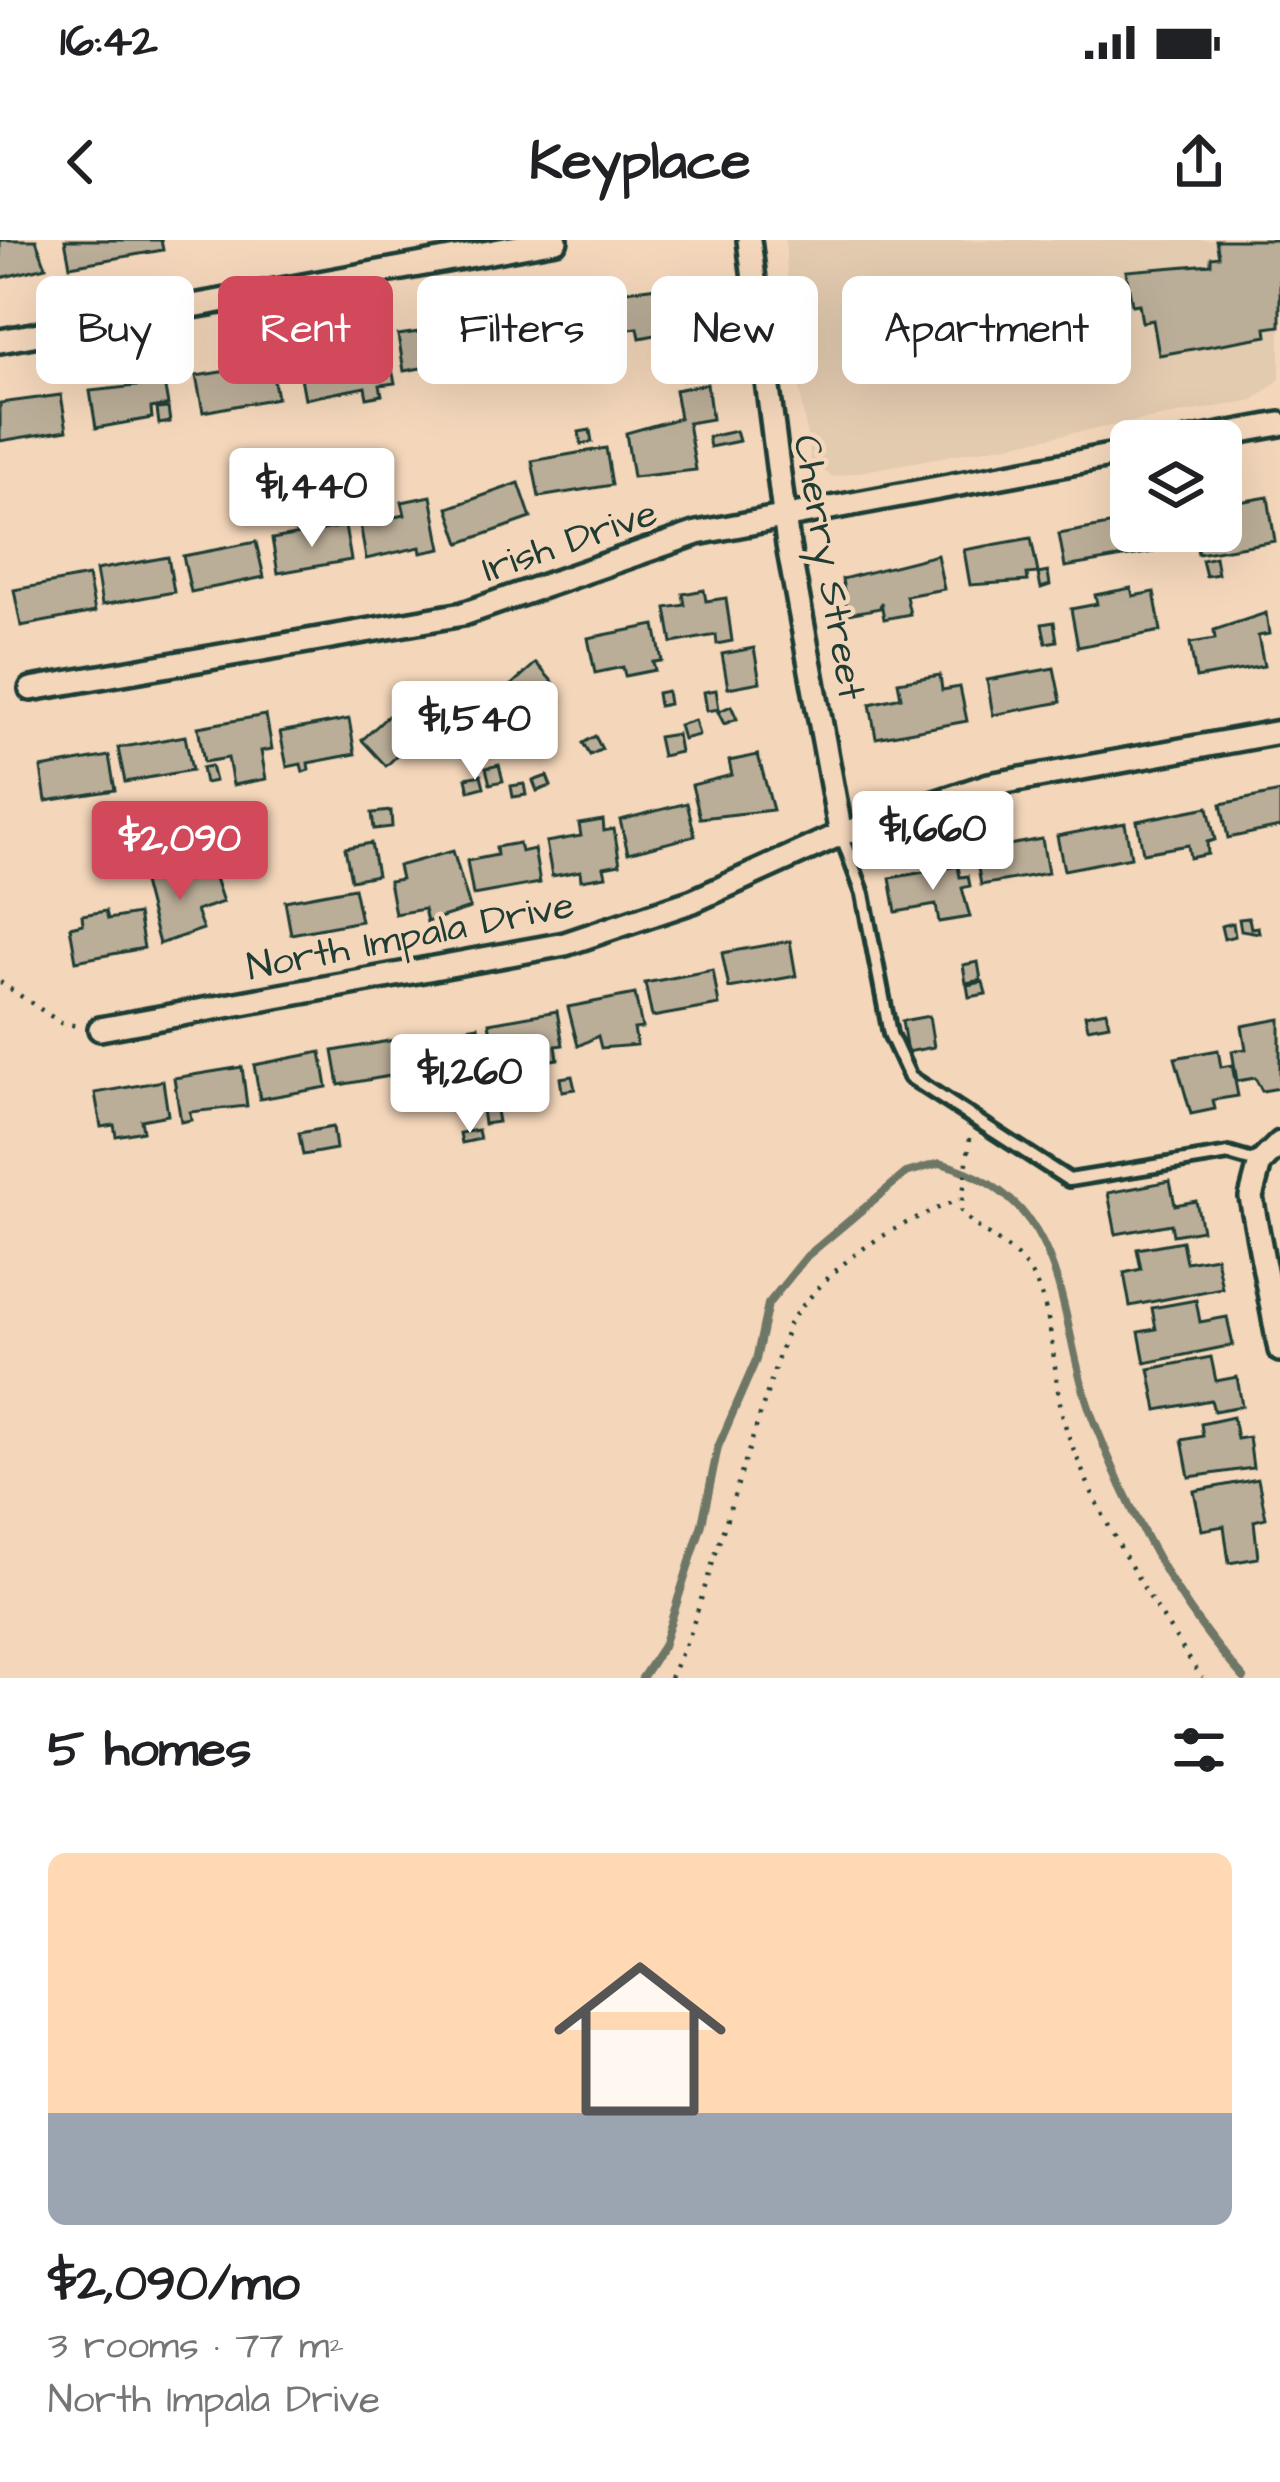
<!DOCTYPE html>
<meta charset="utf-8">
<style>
body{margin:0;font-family:"Architects Daughter",sans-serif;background:#f2f2f2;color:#202124;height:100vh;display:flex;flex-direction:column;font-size:45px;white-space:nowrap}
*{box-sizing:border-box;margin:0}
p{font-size:39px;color:#757577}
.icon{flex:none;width:66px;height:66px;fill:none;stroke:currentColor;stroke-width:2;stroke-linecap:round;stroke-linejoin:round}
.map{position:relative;height:1438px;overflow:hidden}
.sheet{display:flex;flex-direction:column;background:#fff;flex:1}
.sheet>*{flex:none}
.hud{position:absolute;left:36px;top:36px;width:1209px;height:108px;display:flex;gap:24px}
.buttons{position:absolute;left:1110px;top:180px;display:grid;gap:24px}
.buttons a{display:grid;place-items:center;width:132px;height:132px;border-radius:18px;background:#fff;box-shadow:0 12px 48px #0002;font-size:60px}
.price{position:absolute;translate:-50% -102px;padding:0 27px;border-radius:12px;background:#fff;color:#222;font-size:39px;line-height:78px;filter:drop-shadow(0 3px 6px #0008)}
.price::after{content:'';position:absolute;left:50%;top:72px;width:36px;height:27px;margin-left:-18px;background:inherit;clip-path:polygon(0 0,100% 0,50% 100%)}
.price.selected{background:#d1495b;color:#fff}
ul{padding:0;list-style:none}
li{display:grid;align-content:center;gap:24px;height:636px;padding:0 48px}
li span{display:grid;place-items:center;height:372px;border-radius:18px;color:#555}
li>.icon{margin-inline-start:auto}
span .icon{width:216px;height:216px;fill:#fffc;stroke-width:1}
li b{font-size:51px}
h2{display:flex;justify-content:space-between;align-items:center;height:144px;padding:0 48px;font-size:51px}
.chip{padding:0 42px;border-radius:18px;background:#fff;box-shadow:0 12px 48px #0002;font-size:42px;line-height:108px}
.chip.selected{background:#d1495b;color:#fff}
.status{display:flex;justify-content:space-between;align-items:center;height:84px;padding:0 60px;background:#fff;direction:ltr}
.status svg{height:33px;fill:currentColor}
header{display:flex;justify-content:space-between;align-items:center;height:156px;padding:0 48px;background:#fff;font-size:54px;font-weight:700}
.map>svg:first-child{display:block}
.built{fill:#e3cbb0}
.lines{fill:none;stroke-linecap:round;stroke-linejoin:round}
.stream{stroke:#6e7766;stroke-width:8}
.building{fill:#bbae98;stroke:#1f3d34;stroke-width:3}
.service-casing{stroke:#1f3d34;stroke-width:20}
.minor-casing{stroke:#1f3d34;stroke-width:30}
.path{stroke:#1f3d34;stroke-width:4.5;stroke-dasharray:3 9;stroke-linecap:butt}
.service{stroke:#f4d7bb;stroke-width:10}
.minor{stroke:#f4d7bb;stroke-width:21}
.labels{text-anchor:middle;stroke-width:9;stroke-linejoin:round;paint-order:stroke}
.street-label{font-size:39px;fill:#1f3d34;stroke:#f4d7bb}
</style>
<div class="status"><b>16:42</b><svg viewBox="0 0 49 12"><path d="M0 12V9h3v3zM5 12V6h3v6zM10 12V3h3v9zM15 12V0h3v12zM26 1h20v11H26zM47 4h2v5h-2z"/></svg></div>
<header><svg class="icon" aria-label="back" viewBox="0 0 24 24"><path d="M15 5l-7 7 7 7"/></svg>Keyplace<svg class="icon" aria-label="share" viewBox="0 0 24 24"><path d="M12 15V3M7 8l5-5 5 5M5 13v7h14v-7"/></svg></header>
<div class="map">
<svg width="1280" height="1438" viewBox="0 0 1280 1438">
<rect width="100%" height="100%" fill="#f4d7bb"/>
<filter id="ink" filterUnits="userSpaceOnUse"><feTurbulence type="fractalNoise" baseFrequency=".00833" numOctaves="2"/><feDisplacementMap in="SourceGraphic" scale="24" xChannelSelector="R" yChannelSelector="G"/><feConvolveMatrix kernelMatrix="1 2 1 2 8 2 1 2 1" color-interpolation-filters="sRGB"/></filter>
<g filter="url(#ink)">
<!-- built -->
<path class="built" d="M785,0H1280V139L1254,160L832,237L811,221L791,94Z"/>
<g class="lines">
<!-- stream -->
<path class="stream" d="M642,1438L663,1406L702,1284L718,1207L756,1120L768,1064L807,1016L906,933L940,923C1077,960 1054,1082 1095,1184C1132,1278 1176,1364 1244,1438"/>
</g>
<!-- building -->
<g class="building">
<path d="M0,0H36L46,27L0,38Z"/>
<path d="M65,0H161L163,10L70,26Z"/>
<path d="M1216,0H1280V86L1266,88L1267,96L1159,115L1153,80L1142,82L1139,64L1132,65L1126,31L1211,24V17L1219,16Z"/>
<path d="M673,45L680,80L674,81L676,91L640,98L638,88L596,93L592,76L606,74L602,54Z"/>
<path d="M571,63L577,96L504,110L497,73Z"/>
<path d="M471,78L477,112L460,115L461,121L404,131L398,95L453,87L452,82Z"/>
<path d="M387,105L395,143L380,145L382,155L367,158L365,147L305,159L298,121Z"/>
<path d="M496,112L500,135L489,137L484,114Z"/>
<path d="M515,115L518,132L504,134L501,117Z"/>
<path d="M271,124L277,158L203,172L196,136Z"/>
<path d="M700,125L703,136L683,140L680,130Z"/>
<path d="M162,131L168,165L151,168L152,178L96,188L90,151L146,145L144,134Z"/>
<path d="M707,144L712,179L688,183L696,230L633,237L626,193L680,178L675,150Z"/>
<path d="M61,155L67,190L0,201V163Z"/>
<path d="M168,168L170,182L159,184L157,169Z"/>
<path d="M590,190L592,202L581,204L579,192Z"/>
<path d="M736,191L739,201L710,207L708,197Z"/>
<path d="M606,208L612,245L539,257L532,221Z"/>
<path d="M265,235L278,245L271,255L258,245Z"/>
<path d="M519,243L531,278L460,303L448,268Z"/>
<path d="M431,256L441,309L421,313L420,307L366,319L360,283L405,275L402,262Z"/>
<path d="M1268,257L1275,301L1198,314L1194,291H1221V265Z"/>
<path d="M1131,281V291H1149L1153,312L1065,327L1059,294Z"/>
<path d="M345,286L351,320L278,333L272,299Z"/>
<path d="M1031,298L1038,333L1027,334L1028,341L970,345L964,310Z"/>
<path d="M256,302L264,337L191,352L183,316Z"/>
<path d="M937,315L944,349L906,356L910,374L884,379L881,362L880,368L848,374L842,339Z"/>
<path d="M168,317L174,352L102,365L96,330Z"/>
<path d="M1215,317L1218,334L1206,336L1202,320Z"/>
<path d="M1048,332L1050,345L1041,348L1038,334Z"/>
<path d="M88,336L95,372L21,386L14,350Z"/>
<path d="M1131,348L1133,356L1154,352L1161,391L1078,407L1071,369L1097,364L1095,355Z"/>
<path d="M704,350L706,361L726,358L732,401L717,404L716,395L672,403L666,368L685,365L683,354Z"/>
<path d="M1266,373L1269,394L1258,396L1264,426L1196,438L1190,403L1215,399L1214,390Z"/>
<path d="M1054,382L1057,401L1046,403L1042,384Z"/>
<path d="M655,385L662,421L653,422L655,430L625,436L623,427L595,433L588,398Z"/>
<path d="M754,408L760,442L728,448L722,414Z"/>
<path d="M536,423L558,448L503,497L481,472Z"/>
<path d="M1054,428L1061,462L993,475L987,440Z"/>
<path d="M940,435L942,450L960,447L967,481L876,498L870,464L901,457L898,442Z"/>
<path d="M417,449L441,475L386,526L362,500Z"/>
<path d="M716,450L719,469L707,471L704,452Z"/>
<path d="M667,451L669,464L659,466L657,453Z"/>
<path d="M731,466L737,479L724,484L718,472Z"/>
<path d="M266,475L272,509L261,511L266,539L233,545L228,518L204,522L198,487Z"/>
<path d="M349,479L355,514L308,523L309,530L303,532L301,524L287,527L280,492Z"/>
<path d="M695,480L699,495L683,499L679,485Z"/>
<path d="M677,494L680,512L662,516L658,497Z"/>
<path d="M185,496L192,530L125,542L118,508Z"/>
<path d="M595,496L602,509L590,515L583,503Z"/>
<path d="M758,515L773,570L700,578L692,545L732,535L729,521Z"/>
<path d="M109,516L115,550L46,561L41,528Z"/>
<path d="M499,525L503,541L490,544L486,528Z"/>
<path d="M211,526L215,541L205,543L202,528Z"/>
<path d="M481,535L484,547L469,551L466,538Z"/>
<path d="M547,536L551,546L537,551L533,541Z"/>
<path d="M524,544L526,555L513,557L511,546Z"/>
<path d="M1280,552V587L1228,598L1221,564Z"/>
<path d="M687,563L695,596L628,613L620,580Z"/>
<path d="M1208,567L1215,600L1207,602L1208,614L1190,618L1188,605L1143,613L1137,581Z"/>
<path d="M391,571L392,587L374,589L372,573Z"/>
<path d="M603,580L604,591L614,589L620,624L604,627L606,636L581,640L580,631L552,636L546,602L581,596L579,584Z"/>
<path d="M1125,583L1131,617L1064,630L1057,596Z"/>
<path d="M127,589L129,600L116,602L114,592Z"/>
<path d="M247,599L250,610L236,614L233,603Z"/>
<path d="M1042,599L1048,633L981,645L975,611Z"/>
<path d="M371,603L377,635L351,640L345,608Z"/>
<path d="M519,603L521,612L534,609L540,643L473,655L467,621L497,615L496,607Z"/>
<path d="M453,611L470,668L427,682L424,669L395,674L389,641L401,639L398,626Z"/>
<path d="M958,626L960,637L968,636L970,646L962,648L970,677L939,682L936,665L896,672L890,638Z"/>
<path d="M212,629L223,662L196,671L203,689L159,704L142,639L165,631L169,643Z"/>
<path d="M354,648L361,681L291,694L285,661Z"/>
<path d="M106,671L108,679L138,674L144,708L76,721L70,687L83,684L82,675Z"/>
<path d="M1249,678L1251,688L1258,687L1259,693L1241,690L1239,679Z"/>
<path d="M1233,683L1235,696L1224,699L1221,686Z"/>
<path d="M790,701L796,736L729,748L722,713Z"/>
<path d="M978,722L981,740L966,743L963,725Z"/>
<path d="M713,730L719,765L652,777L645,743Z"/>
<path d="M983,742L986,754L969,757L967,745Z"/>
<path d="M635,754L642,788L634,789L637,805L601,808L598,796L578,806L568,767Z"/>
<path d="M557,771L563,805L556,806L558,819L521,825L519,813L495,817L489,783Z"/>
<path d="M1106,771L1109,784L1088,788L1085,775Z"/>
<path d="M929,776L934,807L907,812L902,781Z"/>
<path d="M1280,779V848L1262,851L1255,838L1237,841L1232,811L1246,809L1242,786Z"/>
<path d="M478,786L484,820L416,832L410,798Z"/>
<path d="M400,799L407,833L339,845L333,811Z"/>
<path d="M1218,810L1221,827L1232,825L1238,856L1213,860L1215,869L1191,874L1175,818Z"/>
<path d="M321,812L327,847L260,859L254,825Z"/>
<path d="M242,827L247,866L190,872L191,880L181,882L174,838Z"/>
<path d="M572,836L575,849L562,851L560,838Z"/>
<path d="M163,841L168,875L141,880L143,891L116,896L114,885L101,887L95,853Z"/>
<path d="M493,854L498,882L484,884L480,856Z"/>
<path d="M333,887L336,909L303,915L299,893Z"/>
<path d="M478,890L480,899L462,903L460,893Z"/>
<path d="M1170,941L1175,965L1196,961L1202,990L1173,995L1171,984L1116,994L1108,953Z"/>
<path d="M1182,1001L1186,1022L1216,1017L1222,1048L1130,1066L1124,1033L1141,1029L1137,1009Z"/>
<path d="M1196,1060L1200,1082L1227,1077L1233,1105L1145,1123L1139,1092L1156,1089L1152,1068Z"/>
<path d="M1211,1117L1216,1141L1237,1137L1242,1166L1214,1171L1211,1160L1157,1170L1149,1129Z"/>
<path d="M1233,1177L1237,1199L1249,1197L1253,1228L1189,1237L1182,1200L1203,1196L1201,1184Z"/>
<path d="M1258,1239L1266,1278L1254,1281L1258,1318L1229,1323L1224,1286L1202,1290L1194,1251Z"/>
</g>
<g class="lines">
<!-- service casing -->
<g class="service-casing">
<path id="service" d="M841,594L863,654L890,794L910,837L1069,940L1229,914L1260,923"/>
</g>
<!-- minor casing -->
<g class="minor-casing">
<g id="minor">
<path d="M749,0L788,305L841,594"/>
<path d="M0,101L556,0"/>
<path d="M1187,201L1280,184"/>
<path d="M31,449L463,374L697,293L1131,212"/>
<path d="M100,789L565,704L693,661L841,594L989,545L1280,492"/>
<path d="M1280,903L1260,923L1251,957L1280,1110"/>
</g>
</g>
<!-- path -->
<g class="path">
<path d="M0,742L61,783L78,786"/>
<path d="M970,898L961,971C980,995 1012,1004 1030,1032C1059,1078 1050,1143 1068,1194C1099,1282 1151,1361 1202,1438"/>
<path d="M670,1438L689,1397L790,1081C844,1013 880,993 959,959"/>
</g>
<!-- service -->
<use href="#service" class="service"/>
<!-- minor -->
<use href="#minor" class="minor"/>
</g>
</g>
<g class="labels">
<!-- street labels -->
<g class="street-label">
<text transform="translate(569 299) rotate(-19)" y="14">Irish Drive</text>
<text transform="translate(831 327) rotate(80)" y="14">Cherry Street</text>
<text transform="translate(410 694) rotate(-11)" y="14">North Impala Drive</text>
</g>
</g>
</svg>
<div class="buttons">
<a><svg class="icon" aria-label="layers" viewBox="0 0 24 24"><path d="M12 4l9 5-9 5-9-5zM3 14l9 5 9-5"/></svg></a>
</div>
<b class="price" style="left:312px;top:310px">$1,440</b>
<b class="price" style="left:475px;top:543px">$1,540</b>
<b class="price" style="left:933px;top:653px">$1,660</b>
<b class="price selected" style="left:180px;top:663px">$2,090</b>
<b class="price" style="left:470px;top:896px">$1,260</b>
<div class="hud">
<a class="chip">Buy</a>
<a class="chip selected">Rent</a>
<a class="chip">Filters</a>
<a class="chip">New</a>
<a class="chip">Apartment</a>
</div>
</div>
<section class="sheet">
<h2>5 homes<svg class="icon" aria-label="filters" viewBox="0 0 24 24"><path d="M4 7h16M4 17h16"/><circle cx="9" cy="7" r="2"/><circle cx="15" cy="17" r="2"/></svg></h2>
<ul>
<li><span style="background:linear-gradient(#ffd9b3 70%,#9aa5b1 0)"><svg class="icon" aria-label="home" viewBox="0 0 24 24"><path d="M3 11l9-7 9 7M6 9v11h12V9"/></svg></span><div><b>$2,090/mo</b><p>3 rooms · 77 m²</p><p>North Impala Drive</p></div></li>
</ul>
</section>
